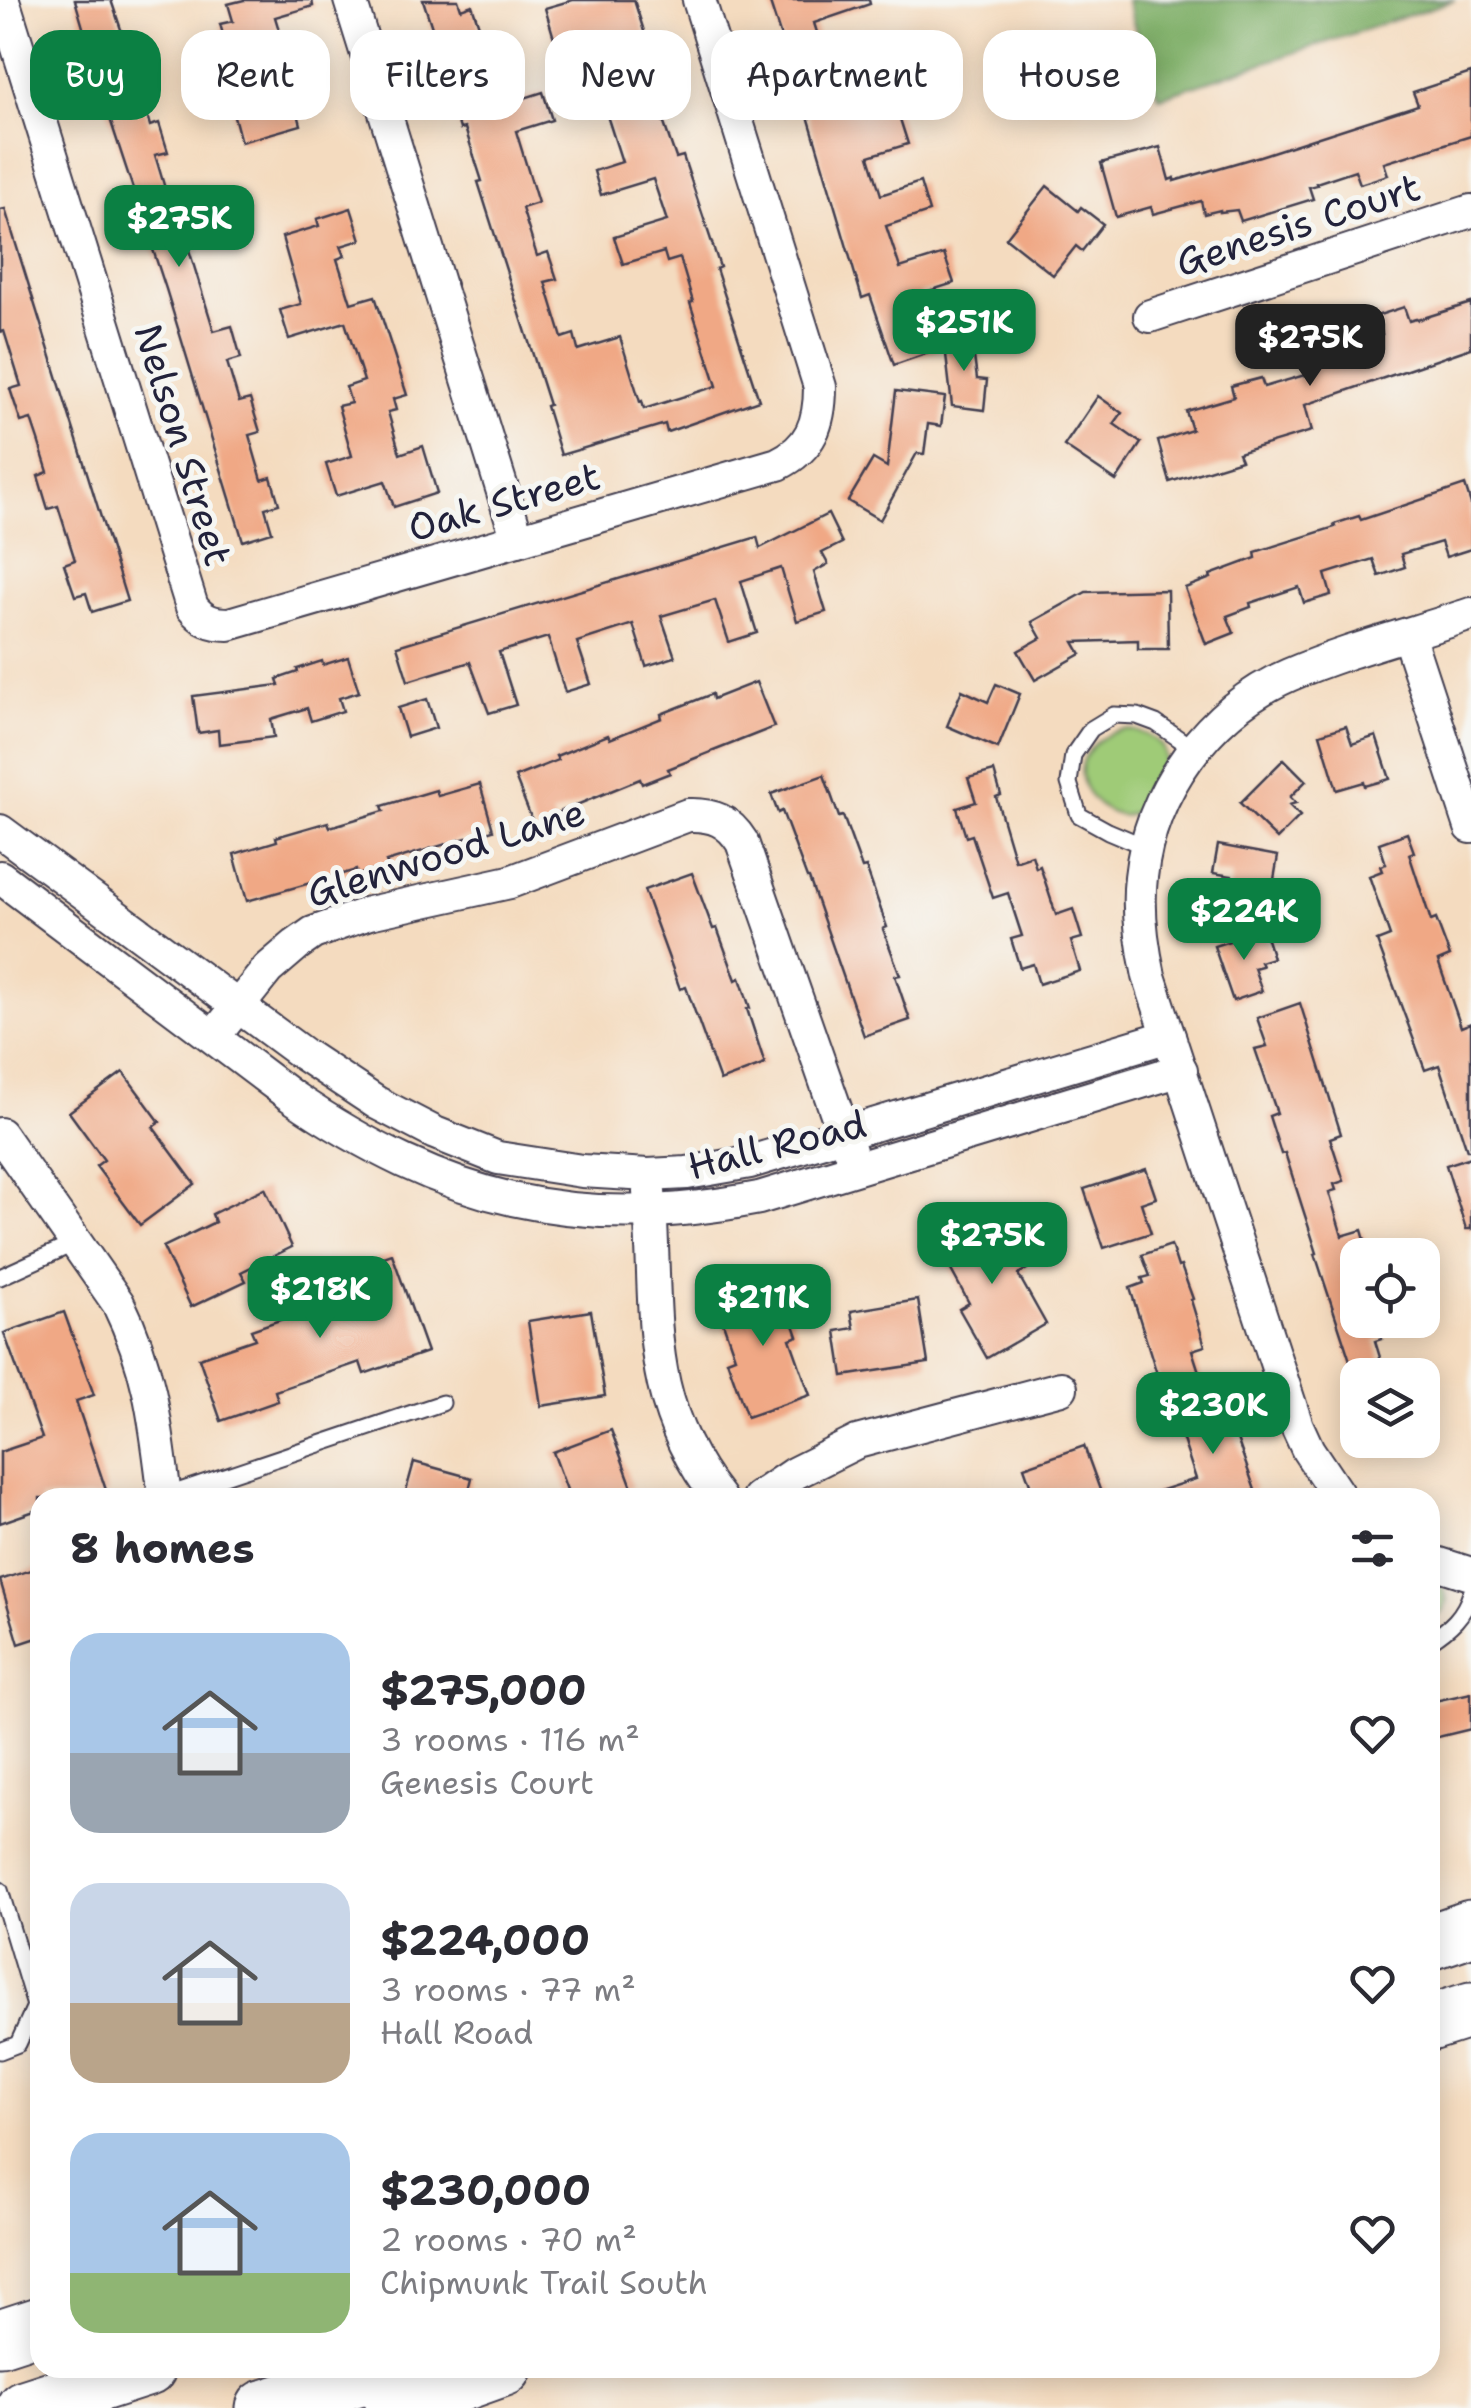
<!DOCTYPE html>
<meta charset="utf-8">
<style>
body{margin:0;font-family:"Shantell Sans",sans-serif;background:#f2f2f3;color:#2b2b33;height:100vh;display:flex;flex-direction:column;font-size:38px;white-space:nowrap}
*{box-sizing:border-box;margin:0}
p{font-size:32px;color:#7c7c81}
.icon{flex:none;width:55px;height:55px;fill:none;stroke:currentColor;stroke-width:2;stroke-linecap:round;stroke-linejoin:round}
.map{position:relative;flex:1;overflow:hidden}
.side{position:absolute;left:30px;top:1488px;width:1410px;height:890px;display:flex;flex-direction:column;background:#fff;border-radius:30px;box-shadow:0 5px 25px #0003}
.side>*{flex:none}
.guide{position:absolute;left:30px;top:30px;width:1412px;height:90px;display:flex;gap:20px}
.tools{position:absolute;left:1340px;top:1238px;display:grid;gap:20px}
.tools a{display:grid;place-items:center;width:100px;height:100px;border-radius:20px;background:#fff;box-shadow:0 5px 25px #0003;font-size:50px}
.price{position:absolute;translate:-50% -85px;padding:0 22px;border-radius:20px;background:#0b8043;color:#fff;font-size:32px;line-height:65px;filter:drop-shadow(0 2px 5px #0008)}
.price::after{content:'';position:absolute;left:50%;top:60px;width:30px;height:22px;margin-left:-15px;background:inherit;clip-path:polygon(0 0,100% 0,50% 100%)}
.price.selected{background:#222;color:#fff}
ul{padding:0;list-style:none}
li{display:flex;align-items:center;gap:30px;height:250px;padding:0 40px}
li span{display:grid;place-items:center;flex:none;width:280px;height:200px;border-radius:30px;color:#555}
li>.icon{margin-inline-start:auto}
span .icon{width:120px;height:120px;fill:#fffc;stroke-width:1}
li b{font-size:42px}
h2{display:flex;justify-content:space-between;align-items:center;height:120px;padding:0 40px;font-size:42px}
.chip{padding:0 35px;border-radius:30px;background:#fff;box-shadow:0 5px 25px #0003;font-size:35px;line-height:90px}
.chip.selected{background:#0b8043;color:#fff}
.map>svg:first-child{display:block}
.green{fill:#9fcb77;stroke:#607659;stroke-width:2.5}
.forest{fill:#7faf68;stroke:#506852;stroke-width:2.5}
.building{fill:#f0a885}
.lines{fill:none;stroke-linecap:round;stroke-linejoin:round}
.lane-casing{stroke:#423e4f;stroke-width:19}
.street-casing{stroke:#423e4f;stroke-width:36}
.highway-casing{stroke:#423e4f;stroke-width:59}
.lane{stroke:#fff;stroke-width:15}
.street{stroke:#fff;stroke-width:32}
.highway{stroke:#fff;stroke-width:55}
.labels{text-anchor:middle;stroke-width:10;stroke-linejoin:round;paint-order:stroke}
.street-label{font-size:38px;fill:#22223b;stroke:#f6f6f2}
</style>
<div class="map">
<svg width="1471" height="2408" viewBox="0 0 1471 2408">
<rect width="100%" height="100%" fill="#f6f6f2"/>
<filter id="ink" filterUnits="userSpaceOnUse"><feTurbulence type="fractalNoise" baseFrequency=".01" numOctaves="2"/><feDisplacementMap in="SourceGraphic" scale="20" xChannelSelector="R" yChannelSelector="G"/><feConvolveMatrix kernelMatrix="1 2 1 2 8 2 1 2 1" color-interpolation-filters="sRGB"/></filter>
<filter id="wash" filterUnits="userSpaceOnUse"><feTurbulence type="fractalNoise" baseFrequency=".0048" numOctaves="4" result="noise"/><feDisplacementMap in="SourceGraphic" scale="40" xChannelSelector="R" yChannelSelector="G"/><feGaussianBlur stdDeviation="2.25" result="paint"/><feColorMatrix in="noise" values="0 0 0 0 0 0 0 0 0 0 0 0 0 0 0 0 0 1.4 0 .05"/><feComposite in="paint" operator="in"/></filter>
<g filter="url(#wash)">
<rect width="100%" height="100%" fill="#f4dbbf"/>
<!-- green -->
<g class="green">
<path d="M1125,729C1139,731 1159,736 1164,751C1168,761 1161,771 1157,780C1153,789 1150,800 1143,807C1124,826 1096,809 1086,789C1071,759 1098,734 1125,729Z"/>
<path d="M1430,1577C1451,1590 1453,1609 1430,1621Z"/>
</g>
<!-- forest -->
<path class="forest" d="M1126,0H1455L1160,97L1152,83Z"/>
<g id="blocks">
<!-- building -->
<g class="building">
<path d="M75,0H111L129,53L140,49L149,82L139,86L150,126L159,123L168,152L155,155L173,215L178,214L214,331L232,326L241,358L227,362L239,402L250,399L260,432L249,435L262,480L271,477L279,504L265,508L272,532L243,541L166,289L109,116Z"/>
<path d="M244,0H312L313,6L275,17L289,63L305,58L314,89L300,94L303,104L296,106L301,125L241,142L231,105L240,102L235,87L238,86L220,24L233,21L228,4Z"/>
<path d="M423,0H458L461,9L472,5L481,32L470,36L493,108L543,92L552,120L516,131L538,203L522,208L537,256L548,252L557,279L545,282L562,338L574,334L578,350L620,337L640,402L642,401L644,409L717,386L690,303L693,302L680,258L667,262L664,252L623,264L614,237L667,221L653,179L601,195L594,171L622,162L602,100L628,92L614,50L603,53L600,43L559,55L545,8L573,0H634L669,109L660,112L676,158L683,156L720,267L716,269L759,400L667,432L665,424L561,455L546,406L549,405L478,182L482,181L465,128L460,129L445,81L449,80Z"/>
<path d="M769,0H869L870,4L814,23L827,64L881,47L890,77L887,78L908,144L869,156L881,195L920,182L929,212L886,226L900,268L944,254L954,283L919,294L937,350L894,365L870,295L862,298L800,89H798Z"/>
<path d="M1471,73V136L1384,163L1388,175L1360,184L1355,170L1316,183L1317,185L1309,187L1313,199L1241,221L1237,210L1220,212V210L1204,214L1201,201L1153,214L1151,207L1116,217L1101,163L1160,147L1169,180L1174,178V181L1260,156L1418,105L1413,92Z"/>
<path d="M1047,186L1078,211L1081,207L1103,224L1082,251L1076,246L1053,275L1006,238Z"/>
<path d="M351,208L361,240L341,246L345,256L337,259L351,303L375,296L407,395L393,399L396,410L388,412L400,454L423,446L437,493L394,507L385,481L336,496L326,464L352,456L338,406L351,403L346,387L364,381L345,322L289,339L280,310L301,304L282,237L319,226L317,219Z"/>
<path d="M5,209L127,601L92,612L86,593L75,596L64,564L75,560L58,506L48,509L38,476L48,472L38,440L31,419L21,422L10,389L21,386L4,331L0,332V210Z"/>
<path d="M1471,303V348L1305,405L1312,431L1238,453L1241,460L1170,482L1158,441L1192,430L1186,411L1234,397L1231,386L1261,378L1264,387L1312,373L1302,343L1330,333L1334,347L1342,345L1343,347L1382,334L1376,316L1404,307L1409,321L1416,319L1417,320Z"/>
<path d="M971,334L977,379L987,380L984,410L952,406L944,337Z"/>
<path d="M896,391L945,397L941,426L928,424L924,454L917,453L880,520L848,501L873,459L887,467Z"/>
<path d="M1098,396L1122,413L1114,424L1141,443L1116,481L1064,446Z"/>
<path d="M1465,485L1471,504V549L1446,557L1441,542L1401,554L1405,567L1379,576L1373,559L1325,574L1331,595L1304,603L1299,587L1250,603L1251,607L1227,616L1234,633L1206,644L1185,588L1211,578L1210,575L1256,558L1255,552L1335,527L1334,524L1359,516L1361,520Z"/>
<path d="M828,514L842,543L822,553L828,564L814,572L826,612L797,621L781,568L741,581L757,633L729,642L715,600L661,616L675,657L646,666L633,624L577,642L591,684L565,692L548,637L499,652L516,705L489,713L470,662L408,681L397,646L757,537L760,548Z"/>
<path d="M1167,590L1168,649H1138V640L1074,642L1081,654L1035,680L1018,651L1041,638L1032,622L1086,592Z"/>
<path d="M348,657L359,692L339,698L343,711L311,721L307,708L271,719L274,737L219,744L218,730L198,733L193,696L279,685L277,679L298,672L297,669L322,661L323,665Z"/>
<path d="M756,682L774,727L668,769L670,773L642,784L640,779L552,815L555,823L536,830L515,777L558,760L556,756L608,735L610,739L662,718L661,714L712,694L713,699Z"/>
<path d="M996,684L1020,694L998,748L947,726L962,690L988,702Z"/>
<path d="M427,699L436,728L407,737L398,708Z"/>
<path d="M1346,726L1352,744L1376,736L1390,779L1365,786L1364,782L1337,790L1320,734Z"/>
<path d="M1284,759L1306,781L1290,797L1296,803L1289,805L1300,816L1277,839L1240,803Z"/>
<path d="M994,771L1001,795L996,797L1015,861L1032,855L1036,868L1040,866L1056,915L1073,909L1082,938L1071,941L1080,971L1039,984L1033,964L1020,968L1011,939L1022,936L1008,893L993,898L972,835L966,837L957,808L976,802L968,778Z"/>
<path d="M824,775L839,817L843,816L862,868L866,867L887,927L883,929L900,975L895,976L910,1020L864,1036L809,878H807L782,811L778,813L771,794Z"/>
<path d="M480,784L493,830L386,862L388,867L357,875L356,870L247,901L234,854L277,841L276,837L328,822L330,827L384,811L382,806L436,790L438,796Z"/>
<path d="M1407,833L1414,852L1409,854L1431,921L1436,919L1450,956L1438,961L1461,1027L1471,1023V1150H1467L1439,1065L1425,1070L1377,941L1390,936L1369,876L1382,871L1380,866L1386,864L1379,843Z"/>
<path d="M1218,845L1278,856L1269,909L1227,902L1232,876L1213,873Z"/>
<path d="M692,873L713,929L717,928L736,980L740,978L750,1008L747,1009L765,1064L720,1081L686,987L680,989L644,890Z"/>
<path d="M1264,930L1273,958L1260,962L1262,966L1254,968L1262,991L1233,1001L1214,946Z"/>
<path d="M1300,1003L1341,1134L1330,1138L1344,1181L1334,1184L1336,1190L1329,1192L1342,1236L1362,1230L1369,1254L1358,1255L1355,1258L1357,1264L1349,1266L1358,1291V1320H1377L1382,1339L1375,1341L1382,1364L1354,1373L1315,1254L1317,1253L1285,1153L1281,1154L1269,1116L1277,1113L1255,1049L1267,1046L1257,1018Z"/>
<path d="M123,1072L160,1122L153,1127L195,1184L140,1225L96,1166L104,1160L69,1112Z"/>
<path d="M1471,1157V1229H1466L1446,1165Z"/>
<path d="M1146,1169L1156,1198L1141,1203L1151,1233L1104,1248L1084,1189Z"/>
<path d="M265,1188L292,1247L241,1272L246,1281L191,1307L163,1247L215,1222L212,1214Z"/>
<path d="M996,1216L1027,1269L1018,1274L1046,1324L987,1358L959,1309L969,1303L939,1248Z"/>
<path d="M1171,1245L1178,1267L1181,1266L1193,1299L1191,1300L1205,1346L1192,1350L1201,1378L1162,1390L1130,1288L1144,1283L1142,1278L1150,1276L1142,1255Z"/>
<path d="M392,1254L427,1352L364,1374L360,1362L275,1391L278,1401L221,1421L199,1358L255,1339L251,1330L338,1300L330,1276Z"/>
<path d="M778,1280L798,1336L790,1339L810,1395L747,1417L727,1360L735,1357L716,1302Z"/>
<path d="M918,1300L928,1363L843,1376L836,1331L854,1328L851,1311Z"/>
<path d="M591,1311L605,1396L541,1406L528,1321Z"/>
<path d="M64,1312L94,1395L76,1401L107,1493L94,1498H40V1509L0,1523V1452L42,1438L4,1333Z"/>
<path d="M1221,1393L1255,1490L1231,1498H1153L1152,1493L1196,1479L1182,1437L1195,1433L1194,1428L1201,1425L1194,1402Z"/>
<path d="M611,1430L632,1487L606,1498H570L553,1452Z"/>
<path d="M1084,1446L1103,1498H1035L1024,1467Z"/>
<path d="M414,1462L472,1478L467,1498H404Z"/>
<path d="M40,1567V1637L19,1644L0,1580Z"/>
<path d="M1471,1693V1729L1430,1739V1702Z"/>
</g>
</g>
</g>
<g filter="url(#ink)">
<use href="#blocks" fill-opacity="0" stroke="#423e4f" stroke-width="2.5"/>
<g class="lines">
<!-- lane casing -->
<g class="lane-casing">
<g id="lane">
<path d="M1146,847L1108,831L1079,815L1069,783L1073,755L1091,729L1114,715L1137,716L1156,723L1194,749"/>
<path d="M0,1277L75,1243"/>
<path d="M165,1496L442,1403"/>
<path d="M1430,1641C1450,1628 1464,1616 1471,1593"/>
<path d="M0,1890L35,2006L18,2044L0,2051"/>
</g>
</g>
<!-- street casing -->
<g class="street-casing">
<g id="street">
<path d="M3,0L192,607C202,620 212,624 229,624L778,464C811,448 820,423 820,387L699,0"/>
<path d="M350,0L518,540"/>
<path d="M1150,316L1471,211"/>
<path d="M1408,635L1471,827"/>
<path d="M0,831L303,1054L377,1103L435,1133L498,1158L582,1171L648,1175L687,1173L750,1162L1169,1036"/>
<path d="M0,877L291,1096C445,1201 576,1233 759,1198L1181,1070"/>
<path d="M223,1025L268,969L296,945L313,933L369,913L510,882L688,815C713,814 729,821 742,842L850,1151"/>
<path d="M0,1134L118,1303C151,1370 156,1425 165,1498"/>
<path d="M649,1192C659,1309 640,1398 719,1498"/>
<path d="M758,1498L795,1473L857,1442L1061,1388"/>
<path d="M1340,1498L1308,1450L1297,1426L1149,976C1142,944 1137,911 1141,877C1150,791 1209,710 1289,675C1347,650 1411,634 1471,614"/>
<path d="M1430,1561L1471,1574"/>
</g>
</g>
<!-- highway casing -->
<g class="highway-casing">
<g id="highway">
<path d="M1430,1942L1471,1928"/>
<path d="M1430,2023L1471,2010"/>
<path d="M0,2338L40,2325"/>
<path d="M24,2408L148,2368"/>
<path d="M264,2408L388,2368"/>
<path d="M392,2408L504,2368"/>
</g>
</g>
<!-- lane -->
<use href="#lane" class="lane"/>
<!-- street -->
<use href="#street" class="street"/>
<!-- highway -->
<use href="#highway" class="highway"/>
</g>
</g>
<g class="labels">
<!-- street labels -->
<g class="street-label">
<text transform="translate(1298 225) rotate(-18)" y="13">Genesis Court</text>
<text transform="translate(183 445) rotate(73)" y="13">Nelson Street</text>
<text transform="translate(504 502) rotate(-16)" y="13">Oak Street</text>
<text transform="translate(446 853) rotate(-17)" y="13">Glenwood Lane</text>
<text transform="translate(777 1145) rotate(-14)" y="13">Hall Road</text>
</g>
</g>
</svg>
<div class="tools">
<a><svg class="icon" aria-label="locate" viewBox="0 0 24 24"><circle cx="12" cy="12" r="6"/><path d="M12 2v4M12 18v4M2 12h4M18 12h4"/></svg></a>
<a><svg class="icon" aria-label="layers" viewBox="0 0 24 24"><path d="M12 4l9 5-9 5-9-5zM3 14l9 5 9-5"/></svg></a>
</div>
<b class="price" style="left:179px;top:270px">$275K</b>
<b class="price" style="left:964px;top:374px">$251K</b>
<b class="price selected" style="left:1310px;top:389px">$275K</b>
<b class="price" style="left:1244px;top:963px">$224K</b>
<b class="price" style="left:992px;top:1287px">$275K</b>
<b class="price" style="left:320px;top:1341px">$218K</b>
<b class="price" style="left:763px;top:1349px">$211K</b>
<b class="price" style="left:1213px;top:1457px">$230K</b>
<div class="guide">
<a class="chip selected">Buy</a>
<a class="chip">Rent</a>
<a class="chip">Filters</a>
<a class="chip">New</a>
<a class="chip">Apartment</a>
<a class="chip">House</a>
</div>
<section class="side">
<h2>8 homes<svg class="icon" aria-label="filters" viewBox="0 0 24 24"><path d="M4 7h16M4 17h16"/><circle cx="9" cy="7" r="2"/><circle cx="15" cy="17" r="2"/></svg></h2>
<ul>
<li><span style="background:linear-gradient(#a9c7e8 60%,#9aa5b1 0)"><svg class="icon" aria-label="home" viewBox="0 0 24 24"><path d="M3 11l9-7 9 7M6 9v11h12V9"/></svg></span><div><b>$275,000</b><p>3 rooms · 116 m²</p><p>Genesis Court</p></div><svg class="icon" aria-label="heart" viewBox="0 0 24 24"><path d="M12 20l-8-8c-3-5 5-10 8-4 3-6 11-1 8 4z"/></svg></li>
<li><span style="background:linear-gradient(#c9d6e8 60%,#b9a48a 0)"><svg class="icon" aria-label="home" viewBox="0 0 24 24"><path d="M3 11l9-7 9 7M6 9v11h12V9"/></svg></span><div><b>$224,000</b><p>3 rooms · 77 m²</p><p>Hall Road</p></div><svg class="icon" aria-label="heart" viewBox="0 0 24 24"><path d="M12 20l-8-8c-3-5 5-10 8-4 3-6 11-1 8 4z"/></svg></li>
<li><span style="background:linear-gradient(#a9c7e8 70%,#8fb573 0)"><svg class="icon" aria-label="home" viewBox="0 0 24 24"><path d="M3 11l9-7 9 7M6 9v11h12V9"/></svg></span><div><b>$230,000</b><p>2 rooms · 70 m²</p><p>Chipmunk Trail South</p></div><svg class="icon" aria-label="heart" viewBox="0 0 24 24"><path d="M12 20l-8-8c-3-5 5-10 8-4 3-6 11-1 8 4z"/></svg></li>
</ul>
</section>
</div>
